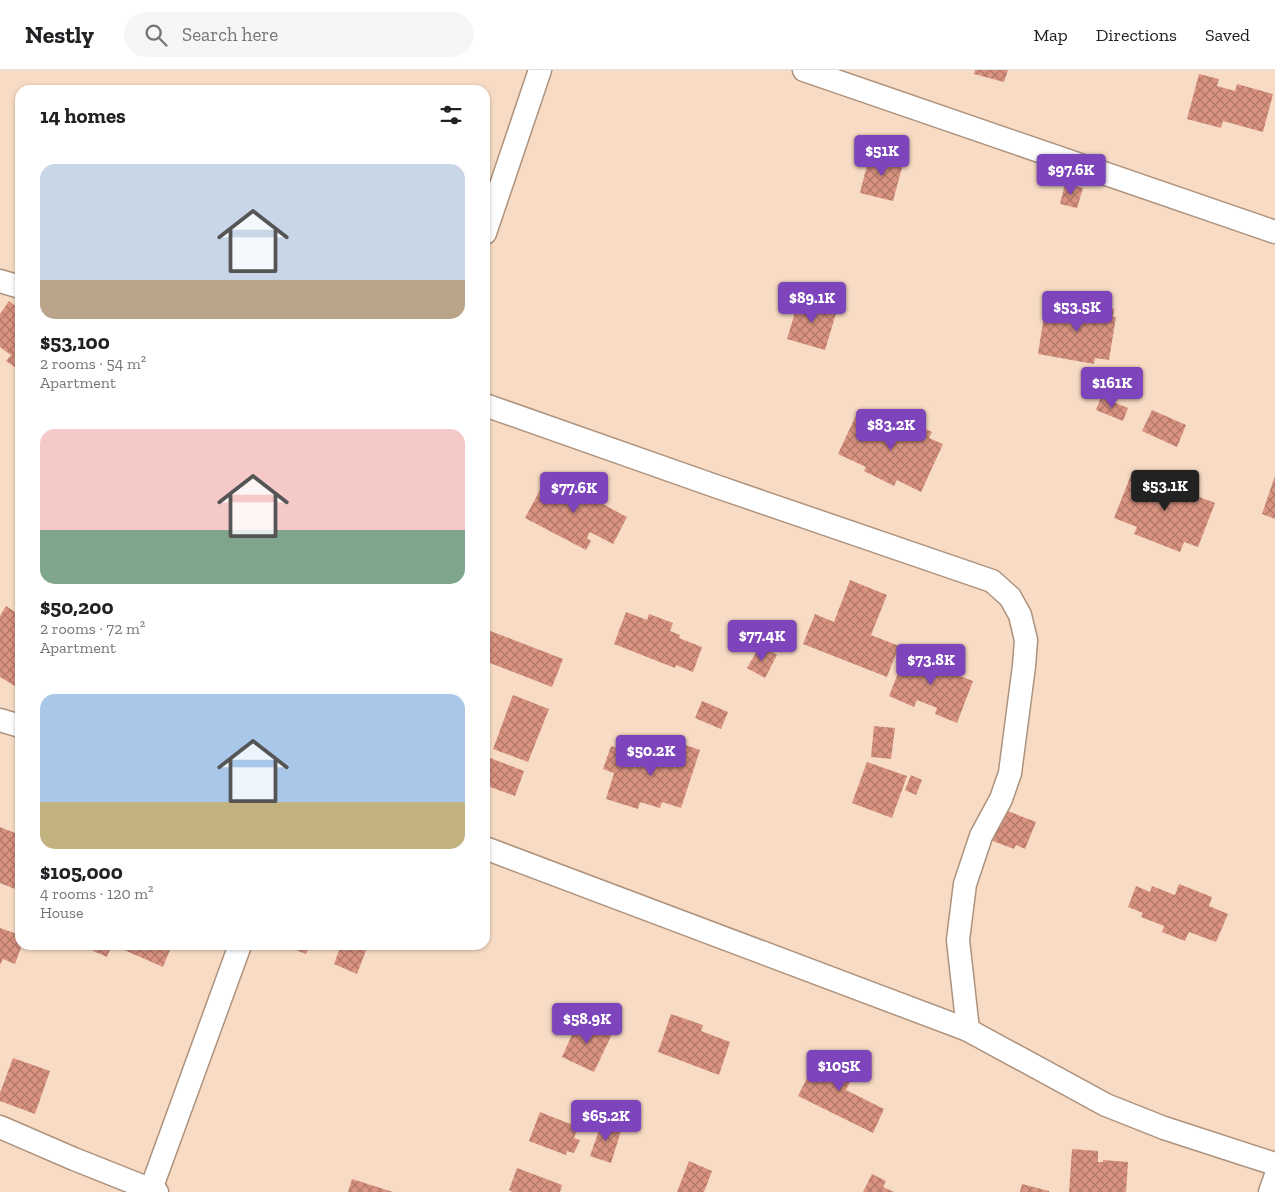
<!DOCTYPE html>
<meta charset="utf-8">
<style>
body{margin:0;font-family:"Zilla Slab",serif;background:#f6f6f6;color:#202124;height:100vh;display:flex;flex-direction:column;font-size:19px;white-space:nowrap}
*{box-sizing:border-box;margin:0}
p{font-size:16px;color:#757577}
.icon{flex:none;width:28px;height:28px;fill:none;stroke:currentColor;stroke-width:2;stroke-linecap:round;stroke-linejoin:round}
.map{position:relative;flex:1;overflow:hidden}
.details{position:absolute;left:15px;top:15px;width:475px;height:865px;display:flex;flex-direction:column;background:#fff;border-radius:15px;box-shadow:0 1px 4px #0004}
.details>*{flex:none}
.price{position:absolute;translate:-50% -42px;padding:0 11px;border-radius:5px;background:#7d44bb;color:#fff;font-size:16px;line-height:32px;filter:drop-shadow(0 1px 2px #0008)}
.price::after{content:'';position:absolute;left:50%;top:30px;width:15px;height:11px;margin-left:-8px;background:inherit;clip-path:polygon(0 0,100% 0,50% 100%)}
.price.on{background:#222;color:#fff}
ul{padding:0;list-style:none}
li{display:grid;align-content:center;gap:10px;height:265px;padding:0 25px}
li span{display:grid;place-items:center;height:155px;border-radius:15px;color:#555}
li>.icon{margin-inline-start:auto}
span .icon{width:90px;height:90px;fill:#fffc;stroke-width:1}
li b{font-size:21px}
h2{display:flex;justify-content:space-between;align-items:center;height:60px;padding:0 25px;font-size:21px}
header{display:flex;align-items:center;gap:30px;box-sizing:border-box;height:70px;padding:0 25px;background:#fff;border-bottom:1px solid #e0e0e0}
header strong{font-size:24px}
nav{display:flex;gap:28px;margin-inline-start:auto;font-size:18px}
.search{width:350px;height:45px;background:#f6f6f6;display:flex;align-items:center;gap:12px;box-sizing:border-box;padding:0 18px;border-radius:28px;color:#757577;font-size:19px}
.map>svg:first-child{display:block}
.building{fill:url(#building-cross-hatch)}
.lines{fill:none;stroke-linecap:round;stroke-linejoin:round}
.street-casing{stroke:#ad927d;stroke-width:25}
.street{stroke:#fff;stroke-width:22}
</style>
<header>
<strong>Nestly</strong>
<div class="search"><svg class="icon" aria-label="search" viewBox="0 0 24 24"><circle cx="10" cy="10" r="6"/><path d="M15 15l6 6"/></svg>Search here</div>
<nav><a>Map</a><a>Directions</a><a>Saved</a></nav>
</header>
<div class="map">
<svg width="1275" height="1122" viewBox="0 0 1275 1122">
<defs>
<pattern id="building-cross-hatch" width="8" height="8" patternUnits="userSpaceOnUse" patternTransform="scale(1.25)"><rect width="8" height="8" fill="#d99380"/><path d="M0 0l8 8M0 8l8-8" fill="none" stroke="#b07768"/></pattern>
</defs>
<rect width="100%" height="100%" fill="#f8dbc4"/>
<!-- building -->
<g class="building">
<path d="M975,0H1008L1004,12L974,4Z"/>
<path d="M1199,4L1219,9L1217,16L1235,21L1237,14L1273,24L1263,62L1223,51L1221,58L1187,49Z"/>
<path d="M881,83L904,90L893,131L860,123L869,87L879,90Z"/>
<path d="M1065,114L1083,118L1077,138L1060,134Z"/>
<path d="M799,229L837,240L825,280L787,269Z"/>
<path d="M9,231L20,239V301L6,291L11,285L0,277V244Z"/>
<path d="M1046,233L1094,242L1095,236L1114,239L1113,247H1116L1109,290L1095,288L1094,294L1038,284Z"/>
<path d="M1101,327L1128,338L1123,351L1096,340Z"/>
<path d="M859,339L908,362L913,353L932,362L929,368L943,374L921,422L897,410L894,416L864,401L866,397L838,384Z"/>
<path d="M1152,340L1186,355L1177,377L1142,361Z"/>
<path d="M1159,402L1182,411L1179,419L1215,433L1198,477L1184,472L1180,482L1134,464L1137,457L1114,448L1131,405L1154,414Z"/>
<path d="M548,405L627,447L613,474L590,462L587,468L591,471L586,480L525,448Z"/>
<path d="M1275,406V449L1262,444Z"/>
<path d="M850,510L887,525L871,565L899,576L887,607L803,574L815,544L834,552Z"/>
<path d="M6,536L20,545V619L0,607V546Z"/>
<path d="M626,542L647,550L649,544L673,553L670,561L680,565L679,568L702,577L693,602L676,595L675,598L614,574Z"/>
<path d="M485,559L563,589L552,617L485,591Z"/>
<path d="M760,576L777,585L765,608L747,598Z"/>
<path d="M907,580L941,593L939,598L973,611L957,653L935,644L937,638L917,630L914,637L889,626Z"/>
<path d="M513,625L549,639L528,692L493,679Z"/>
<path d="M702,631L728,642L721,659L695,648Z"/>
<path d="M874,656L895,658L891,689L871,687Z"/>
<path d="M674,671L700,680L681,738L662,732L660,738L640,732L638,739L606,729L614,703L603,699L611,676L657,691L658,687L668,690Z"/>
<path d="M485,686L524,701L515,726L485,715Z"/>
<path d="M867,692L907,706L892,748L852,733Z"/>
<path d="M911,705L922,710L916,725L905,720Z"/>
<path d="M997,737L1036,752L1025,779L1016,775L1014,779L985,768Z"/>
<path d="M0,757L20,765V821L0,813Z"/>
<path d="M1179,814L1212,827L1209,836L1228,844L1216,872L1189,862L1185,871L1162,862L1164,856L1141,847L1143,843L1128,837L1136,816L1150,822L1152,816L1175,825Z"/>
<path d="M0,858L20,865V875H22L15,894L3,889L0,895Z"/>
<path d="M95,875H112L107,887L93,881Z"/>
<path d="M116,875H172L163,897L115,876Z"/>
<path d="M284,875H310L306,884Z"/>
<path d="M341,875H368L357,904L334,894Z"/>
<path d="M671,944L703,955L701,961L730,972L719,1005L658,982Z"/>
<path d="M579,949L612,964L594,1002L562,987Z"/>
<path d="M821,980L857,998L846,1020L884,1039L873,1063L798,1026Z"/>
<path d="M13,988L50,1001L35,1044L0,1031V1023Z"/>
<path d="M540,1042L578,1057L574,1068L580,1070L574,1083L567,1081L566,1085L529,1071Z"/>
<path d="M602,1051L622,1058L611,1093L590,1086Z"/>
<path d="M1072,1079L1098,1081V1092H1103V1090L1128,1092L1126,1122H1069Z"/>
<path d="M689,1091L712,1101L704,1122H677Z"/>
<path d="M517,1098L562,1115L560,1122H513L509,1120Z"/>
<path d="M872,1104L886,1111L883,1117L894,1122H863Z"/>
<path d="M352,1109L393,1122H348Z"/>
<path d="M1022,1114L1049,1121V1122H1020Z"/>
</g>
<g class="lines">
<!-- street casing -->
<g class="street-casing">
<g id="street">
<path d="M804,0L1275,162"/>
<path d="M485,163L540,0"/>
<path d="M0,211L20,217"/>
<path d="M485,335L718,417L992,511L1010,527L1020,545L1026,570L1024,596L1010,703L1001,729L981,766L965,814L958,870L968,960"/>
<path d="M0,650L20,656"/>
<path d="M485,778L968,960L1106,1035L1164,1058L1275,1094"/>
<path d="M0,1057L74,1089L157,1122"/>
<path d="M150,1122L240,875"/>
<path d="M1270,1122L1275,1108"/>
</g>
</g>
<!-- street -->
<use href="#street" class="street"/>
</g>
</svg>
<b class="price" style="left:882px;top:107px">$51K</b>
<b class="price" style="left:1071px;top:126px">$97.6K</b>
<b class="price" style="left:812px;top:254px">$89.1K</b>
<b class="price" style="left:1077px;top:263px">$53.5K</b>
<b class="price" style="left:1112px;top:339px">$161K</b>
<b class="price" style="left:891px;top:381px">$83.2K</b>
<b class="price on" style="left:1165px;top:442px">$53.1K</b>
<b class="price" style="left:574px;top:444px">$77.6K</b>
<b class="price" style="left:762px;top:592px">$77.4K</b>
<b class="price" style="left:931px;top:616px">$73.8K</b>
<b class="price" style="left:651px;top:707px">$50.2K</b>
<b class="price" style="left:587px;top:975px">$58.9K</b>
<b class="price" style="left:839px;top:1022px">$105K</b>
<b class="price" style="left:606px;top:1072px">$65.2K</b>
<section class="details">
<h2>14 homes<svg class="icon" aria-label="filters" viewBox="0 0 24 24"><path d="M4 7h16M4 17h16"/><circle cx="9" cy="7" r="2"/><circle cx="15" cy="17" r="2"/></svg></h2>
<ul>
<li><span style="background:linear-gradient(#c9d6e8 75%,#b9a48a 0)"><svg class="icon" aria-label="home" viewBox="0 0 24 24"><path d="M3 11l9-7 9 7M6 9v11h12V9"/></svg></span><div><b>$53,100</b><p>2 rooms · 54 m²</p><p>Apartment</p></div></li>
<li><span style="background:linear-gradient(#f6c9c9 65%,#7fa58c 0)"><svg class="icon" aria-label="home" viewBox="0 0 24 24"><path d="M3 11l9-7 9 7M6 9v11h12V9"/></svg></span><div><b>$50,200</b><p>2 rooms · 72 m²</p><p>Apartment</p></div></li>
<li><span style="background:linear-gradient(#a9c7e8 70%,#c2b280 0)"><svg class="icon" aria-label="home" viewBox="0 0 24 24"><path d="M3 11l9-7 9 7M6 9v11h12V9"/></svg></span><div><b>$105,000</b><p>4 rooms · 120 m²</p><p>House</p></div></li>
</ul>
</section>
</div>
